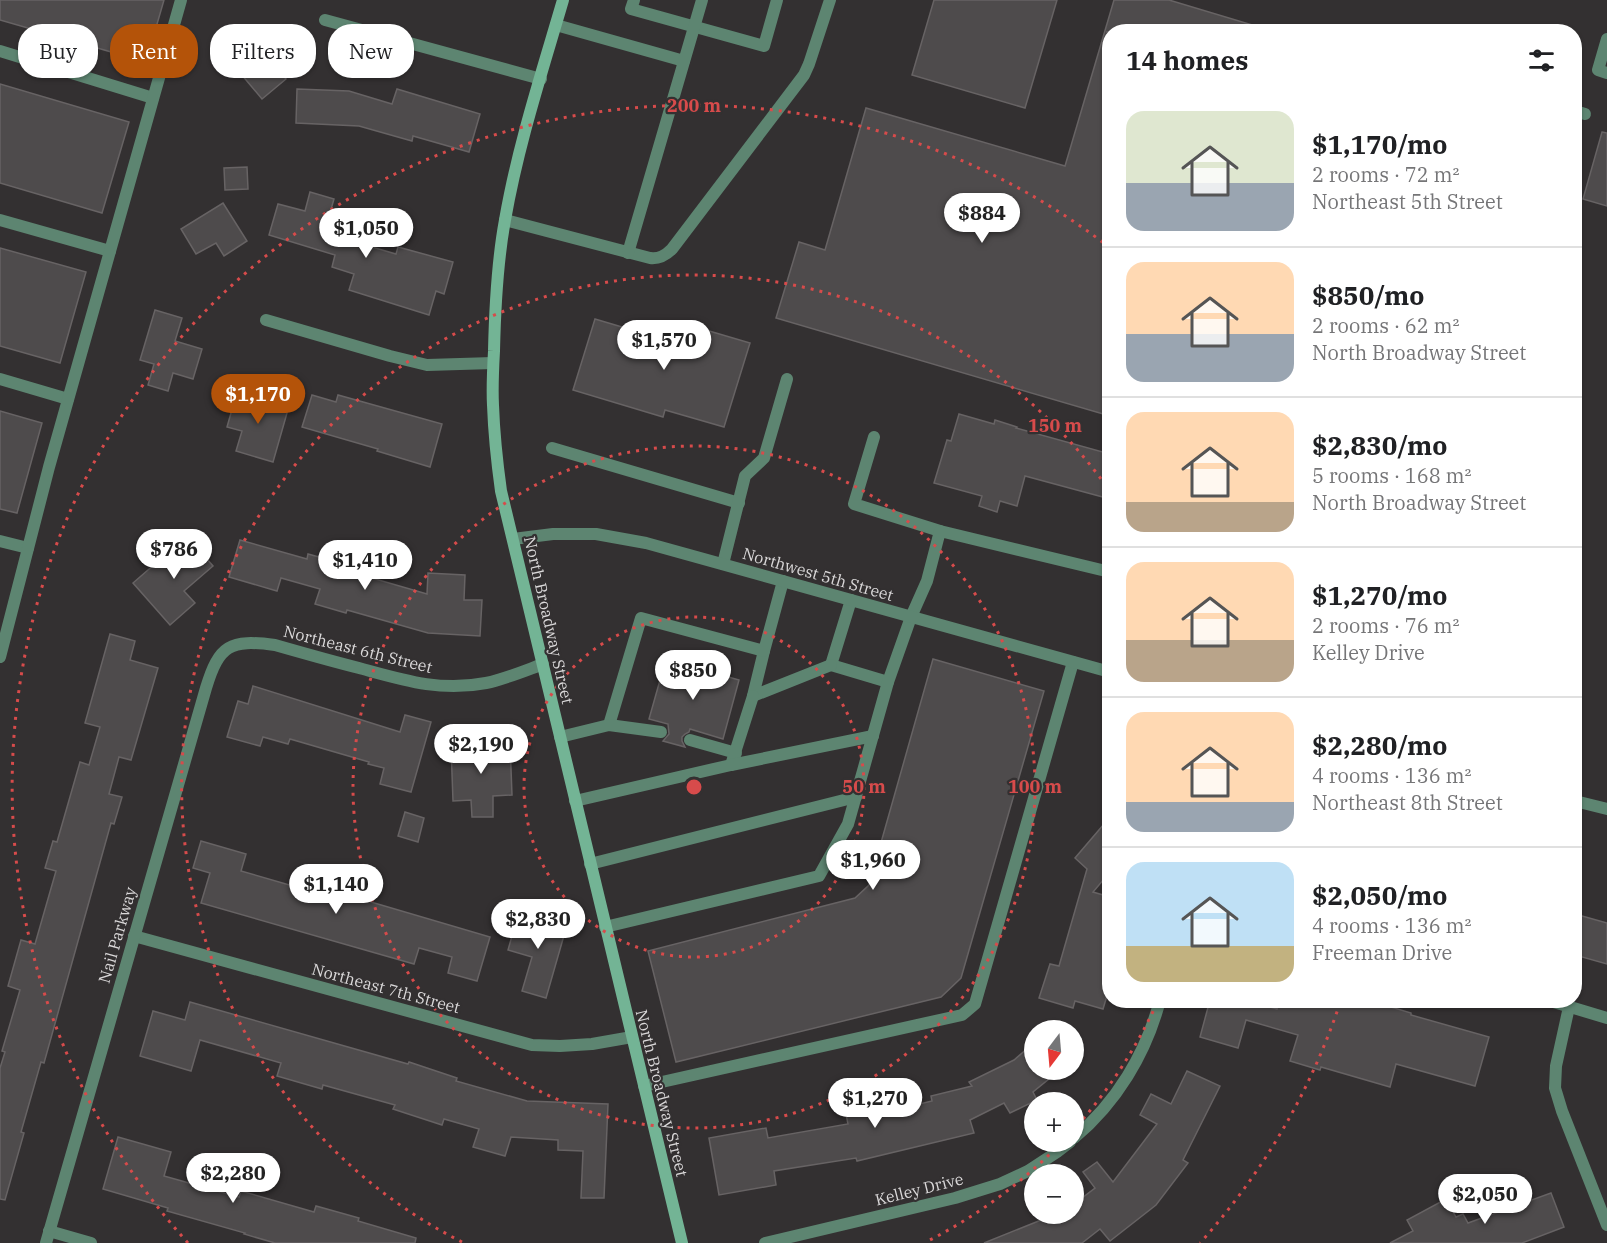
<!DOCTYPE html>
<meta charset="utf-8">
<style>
body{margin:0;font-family:"IBM Plex Serif",serif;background:#f2f2f2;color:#202124;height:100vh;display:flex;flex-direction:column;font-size:22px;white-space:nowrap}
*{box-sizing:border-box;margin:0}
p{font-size:20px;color:#757577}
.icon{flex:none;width:33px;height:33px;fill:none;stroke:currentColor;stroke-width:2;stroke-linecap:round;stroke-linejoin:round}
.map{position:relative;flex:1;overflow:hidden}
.side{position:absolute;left:1102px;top:24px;width:480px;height:984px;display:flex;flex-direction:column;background:#fff;border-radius:24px;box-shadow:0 2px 4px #0004}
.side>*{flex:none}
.hud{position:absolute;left:18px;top:24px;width:570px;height:54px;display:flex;gap:12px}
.needle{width:39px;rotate:196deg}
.fabs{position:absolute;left:1024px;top:1020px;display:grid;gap:12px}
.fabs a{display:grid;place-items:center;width:60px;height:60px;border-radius:50%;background:#fff;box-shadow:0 2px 4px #0004;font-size:30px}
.price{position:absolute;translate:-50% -51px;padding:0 14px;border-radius:21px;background:#fff;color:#222;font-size:20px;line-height:39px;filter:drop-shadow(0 2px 3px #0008)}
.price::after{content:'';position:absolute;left:50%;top:36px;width:18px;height:14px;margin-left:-9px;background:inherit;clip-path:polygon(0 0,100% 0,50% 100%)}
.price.on{background:#b45309;color:#fff}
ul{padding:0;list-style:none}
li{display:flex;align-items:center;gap:18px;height:150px;padding:0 24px}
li+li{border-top:2px solid #e0e0e0}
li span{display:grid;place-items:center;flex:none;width:168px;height:120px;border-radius:18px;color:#555}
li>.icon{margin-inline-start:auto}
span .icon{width:72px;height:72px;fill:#fffc;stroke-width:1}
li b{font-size:26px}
h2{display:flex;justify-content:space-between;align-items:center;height:72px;padding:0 24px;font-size:26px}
.tag{padding:0 21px;border-radius:24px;background:#fff;box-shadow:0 2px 4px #0004;font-size:21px;line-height:54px}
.tag.on{background:#b45309;color:#fff}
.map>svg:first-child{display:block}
.building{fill:#4e4b4c;stroke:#676364;stroke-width:1.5}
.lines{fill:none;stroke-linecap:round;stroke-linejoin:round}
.service{stroke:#5d8571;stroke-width:12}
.minor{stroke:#5d8571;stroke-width:12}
.tertiary{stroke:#5d8571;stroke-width:12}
.secondary{stroke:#73b495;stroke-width:12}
.ring{fill:none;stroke:#d74b4b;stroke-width:3;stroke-dasharray:3 6}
.labels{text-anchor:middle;stroke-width:4.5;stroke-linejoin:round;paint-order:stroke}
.street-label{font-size:16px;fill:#dad8d9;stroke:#333031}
.centre{fill:#d74b4b;stroke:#333031;stroke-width:3}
.ring-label{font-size:18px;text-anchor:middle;font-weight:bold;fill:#d74b4b;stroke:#333031;stroke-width:4.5;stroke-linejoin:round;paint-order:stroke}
</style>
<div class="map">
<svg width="1607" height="1243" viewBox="0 0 1607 1243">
<rect width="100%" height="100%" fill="#333031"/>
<!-- building -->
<g class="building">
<path d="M0,0H164L146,62L0,20Z"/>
<path d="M934,0H1057L1025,108L912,75Z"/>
<path d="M1114,0H1169L1259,27L1258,32H1106H1110V416L776,318L799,242L825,250L866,108L1065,166Z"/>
<path d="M255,42L286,79L262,99L231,62Z"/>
<path d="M0,84L129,122L102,213L0,183Z"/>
<path d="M297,89L349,91L392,104L397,89L480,114L469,152L413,136L412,141L359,126L296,123Z"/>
<path d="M1602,132L1607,133V206L1583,199Z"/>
<path d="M247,167L248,189L225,190L224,168Z"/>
<path d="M310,192L334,199L324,233L396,254L398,247L453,262L444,294L436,291L429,315L349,290L354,274L332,267L335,255L269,235L278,204L305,211Z"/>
<path d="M223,203L247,241L224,256L216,243L196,254L181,229Z"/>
<path d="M0,248L86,272L60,363L0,346Z"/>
<path d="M155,310L182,318L175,341L202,349L193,379L173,373L168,391L148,385L154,364L140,360Z"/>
<path d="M595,319L676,343L682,323L750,343L724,427L665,410L663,417L573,390Z"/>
<path d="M237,392L289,406L273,462L236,451L242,431L227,427Z"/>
<path d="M312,395L336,402L338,395L442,424L430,467L377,451L378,449L302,427Z"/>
<path d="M0,411L42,423L17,513L0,509Z"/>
<path d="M959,414L994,424L995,420L1017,427L1016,428L1110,454V499L1025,476L1017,506L1000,501L997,512L979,506L982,496L934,483L947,440L951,441Z"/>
<path d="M187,536L213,566L184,591L195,603L170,625L133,583Z"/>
<path d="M240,540L307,559L308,554L359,568L358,574L427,594L428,573L465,575L464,600H482L480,636L428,633L347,610L346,613L315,604L320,589L281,578L277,591L229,577Z"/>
<path d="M110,634L135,641L130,660L158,668L131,760L119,757L109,794L122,797L114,824L111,823L44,1063L41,1062L21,1132L24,1133L5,1200L0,1199V1068L5,1052L2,1051L20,990L8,986L21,940L35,944L56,871L45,868L53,841L57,842L80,762L89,765L100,727L85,723Z"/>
<path d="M666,659L739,680L723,739L690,729L689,732L685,734L682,737V741L685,747L663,741L669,734L668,724L649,719Z"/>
<path d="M933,659L1044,691L961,978L941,997L676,1062L648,951L855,898L869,885Z"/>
<path d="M253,686L400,732L405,715L431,722L411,792L380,784L384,768L368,764L369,762L290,739L288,744L263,737L260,746L227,737L238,701L248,704Z"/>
<path d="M510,743L512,795L493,796V817H472L471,800L453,801L451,746Z"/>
<path d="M405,812L424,818L418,842L398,836Z"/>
<path d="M1110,817V872L1093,892L1110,897L1105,917L1110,919V952L1105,969L1110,970V986L1103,1009L1075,1001L1073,1008L1039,998L1050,964L1059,966L1087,869L1075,858Z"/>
<path d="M201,841L246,854L241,871L324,895L327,886L372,899L371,902L490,937L477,981L448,973L452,957L419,948L414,964L201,903L210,873L193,868Z"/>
<path d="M519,911L567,925L546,998L522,991L532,957L508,950Z"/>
<path d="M1575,914L1607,923V964L1575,955Z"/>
<path d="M1210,1000H1247L1277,1009L1280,1000H1368L1411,1013V1015L1489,1037L1475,1086L1396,1064L1390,1087L1321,1067L1320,1070L1290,1061L1298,1035L1246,1020L1238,1048L1200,1037Z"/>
<path d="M190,1002L408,1064L409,1062L457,1078L456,1081L527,1101L608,1104L604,1198H581L583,1151L558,1150V1140L511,1137L505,1156L473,1147L479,1129L444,1119L442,1125L393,1109L395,1105L323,1085L322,1089L277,1076L281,1063L200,1040L191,1071L140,1056L153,1011L185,1020Z"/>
<path d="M1035,1042V1070H1060L1033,1092L1037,1100L1010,1113L1004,1103L970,1120L974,1133L857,1161L856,1158L774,1171L776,1185L719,1195L709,1138L766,1128L768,1138L848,1124L846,1114L894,1104L895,1110L932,1101L931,1096L972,1086L969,1082L1014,1060Z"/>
<path d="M1187,1071L1220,1086L1183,1160L1188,1163L1156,1205L1110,1241L1100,1229L1082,1243H984L1056,1214H1074V1204L1095,1188L1083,1172L1097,1162L1113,1182L1157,1124L1140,1115L1151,1094L1171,1104Z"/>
<path d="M118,1137L171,1152L164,1176L239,1197L241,1191L314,1212L316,1206L359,1218L358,1221L416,1238L415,1243H275L244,1234L245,1233L167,1211L168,1208L103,1189Z"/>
<path d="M1551,1193L1564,1227L1522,1243H1390L1413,1231L1407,1220L1446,1199L1456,1217L1463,1214L1468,1223Z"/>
</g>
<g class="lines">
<!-- service -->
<g class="service">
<path d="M634,0L631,9L764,46L777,0"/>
<path d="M556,25L684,61"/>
<path d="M0,51L153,98"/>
<path d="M1575,111L1585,114"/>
<path d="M0,220L110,251"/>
<path d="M505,220L650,258C659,259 665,256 672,249L804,75L809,64L830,0"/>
<path d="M628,253L702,0"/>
<path d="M0,379L68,399"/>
<path d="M874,437L854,504L940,531"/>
<path d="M552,448L739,503"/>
<path d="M0,541L28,548"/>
<path d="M723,564L745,476L764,458L787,379"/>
<path d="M851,600L831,665L888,682"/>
<path d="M764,651L753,696L831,665"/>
<path d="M0,657L49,467L181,0"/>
<path d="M609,725L641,618L764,651L783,581"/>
<path d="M560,737L609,725L661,732"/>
<path d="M690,740L736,753"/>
<path d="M731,765L753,696"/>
<path d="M575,801L731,765L873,736"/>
<path d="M590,864L856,797"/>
<path d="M605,927L819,876L848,824L888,682L911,617L927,581L940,531L1110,572"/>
<path d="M644,1086L962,1015L975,1004L1073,662"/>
</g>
<!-- minor -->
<g class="minor">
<path d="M325,20L541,79"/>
<path d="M1607,39L1598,70L1607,73"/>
<path d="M266,320L390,356L427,365L493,363"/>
<path d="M134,936L532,1045L560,1046L592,1044L632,1037"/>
<path d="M1547,1000L1607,1018"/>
<path d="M1569,1007L1556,1066L1555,1088L1562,1111L1607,1225"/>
<path d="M1074,1138C1116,1103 1146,1054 1160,1000"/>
<path d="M49,1231L91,1243"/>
<path d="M46,1243L206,688C219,645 230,639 275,645C303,653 331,661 359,668C403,680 440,692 486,683C505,679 524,671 543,664"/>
<path d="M765,1243L955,1198L1000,1184L1028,1171L1057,1152L1070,1142"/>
</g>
<!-- tertiary -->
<g class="tertiary">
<path d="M513,539L553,534H596L646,543L1110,672"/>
<path d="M1575,801L1607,809"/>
</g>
<!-- secondary -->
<path class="secondary" d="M563,0C542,72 518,145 505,220C497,263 495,307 494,351C493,369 492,387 493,405C494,434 497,462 501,491L682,1243"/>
</g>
<!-- distance rings -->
<g class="ring">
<circle cx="694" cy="787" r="170"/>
<circle cx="694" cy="787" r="341"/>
<path d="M1157 1003A511 511 0 0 1 1077 1126M1062 1142A511 511 0 0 1 926 1242M462 1242A511 511 0 1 1 1107 487"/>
<path d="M1340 1003A681 681 0 0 1 1200 1243M188 1243A681 681 0 0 1 1109 247"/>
</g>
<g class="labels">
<!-- street labels -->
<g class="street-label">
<text transform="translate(818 574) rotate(16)" y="6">Northwest 5th Street</text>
<text transform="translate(549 620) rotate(77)" y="6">North Broadway Street</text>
<text transform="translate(358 649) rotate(14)" y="6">Northeast 6th Street</text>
<text transform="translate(117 935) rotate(-74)" y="6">Nail Parkway</text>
<text transform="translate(386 988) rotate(15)" y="6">Northeast 7th Street</text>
<text transform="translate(662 1093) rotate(76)" y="6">North Broadway Street</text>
<text transform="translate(919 1189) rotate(-14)" y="6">Kelley Drive</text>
</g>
</g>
<circle cx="694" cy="787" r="9" class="centre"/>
<g class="ring-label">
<text x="694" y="112">200 m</text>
<text x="1055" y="432">150 m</text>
<text x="864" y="793">50 m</text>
<text x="1035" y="793">100 m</text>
</g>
</svg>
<div class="fabs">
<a><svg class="needle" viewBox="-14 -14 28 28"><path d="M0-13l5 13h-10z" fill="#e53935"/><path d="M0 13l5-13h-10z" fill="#757577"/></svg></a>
<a>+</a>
<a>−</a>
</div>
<b class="price" style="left:982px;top:244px">$884</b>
<b class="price" style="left:366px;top:259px">$1,050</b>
<b class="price" style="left:664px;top:371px">$1,570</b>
<b class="price on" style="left:258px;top:425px">$1,170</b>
<b class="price" style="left:174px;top:580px">$786</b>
<b class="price" style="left:365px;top:591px">$1,410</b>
<b class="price" style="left:693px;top:701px">$850</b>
<b class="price" style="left:481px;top:775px">$2,190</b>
<b class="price" style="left:873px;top:891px">$1,960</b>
<b class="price" style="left:336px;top:915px">$1,140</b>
<b class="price" style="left:538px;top:950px">$2,830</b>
<b class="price" style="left:875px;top:1129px">$1,270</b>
<b class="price" style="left:233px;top:1204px">$2,280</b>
<b class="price" style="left:1485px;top:1225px">$2,050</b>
<div class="hud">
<a class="tag">Buy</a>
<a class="tag on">Rent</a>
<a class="tag">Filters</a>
<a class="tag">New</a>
</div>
<section class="side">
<h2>14 homes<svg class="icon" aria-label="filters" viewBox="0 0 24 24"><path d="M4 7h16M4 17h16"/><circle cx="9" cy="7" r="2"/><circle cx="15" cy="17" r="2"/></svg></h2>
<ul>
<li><span style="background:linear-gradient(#dfe7d0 60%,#9aa5b1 0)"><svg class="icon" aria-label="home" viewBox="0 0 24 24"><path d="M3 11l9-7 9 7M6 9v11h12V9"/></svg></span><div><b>$1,170/mo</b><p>2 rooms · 72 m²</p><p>Northeast 5th Street</p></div></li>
<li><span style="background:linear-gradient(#ffd9b3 60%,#9aa5b1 0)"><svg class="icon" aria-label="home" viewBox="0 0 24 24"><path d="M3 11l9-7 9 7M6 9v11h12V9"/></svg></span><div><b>$850/mo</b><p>2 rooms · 62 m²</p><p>North Broadway Street</p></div></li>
<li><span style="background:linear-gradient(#ffd9b3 75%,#b9a48a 0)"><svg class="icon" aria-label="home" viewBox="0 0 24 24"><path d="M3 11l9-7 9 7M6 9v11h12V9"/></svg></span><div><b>$2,830/mo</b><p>5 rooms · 168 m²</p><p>North Broadway Street</p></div></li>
<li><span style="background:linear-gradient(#ffd9b3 65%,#b9a48a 0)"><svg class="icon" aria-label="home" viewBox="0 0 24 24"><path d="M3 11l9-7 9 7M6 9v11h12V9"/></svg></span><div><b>$1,270/mo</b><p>2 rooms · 76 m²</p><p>Kelley Drive</p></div></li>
<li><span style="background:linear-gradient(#ffd9b3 75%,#9aa5b1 0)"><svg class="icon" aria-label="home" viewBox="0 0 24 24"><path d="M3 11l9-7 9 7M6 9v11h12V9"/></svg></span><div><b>$2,280/mo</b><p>4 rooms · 136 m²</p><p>Northeast 8th Street</p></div></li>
<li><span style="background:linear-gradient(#bfe0f5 70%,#c2b280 0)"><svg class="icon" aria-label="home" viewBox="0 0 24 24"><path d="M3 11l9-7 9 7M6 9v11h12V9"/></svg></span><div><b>$2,050/mo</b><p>4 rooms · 136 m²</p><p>Freeman Drive</p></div></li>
</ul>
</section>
</div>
